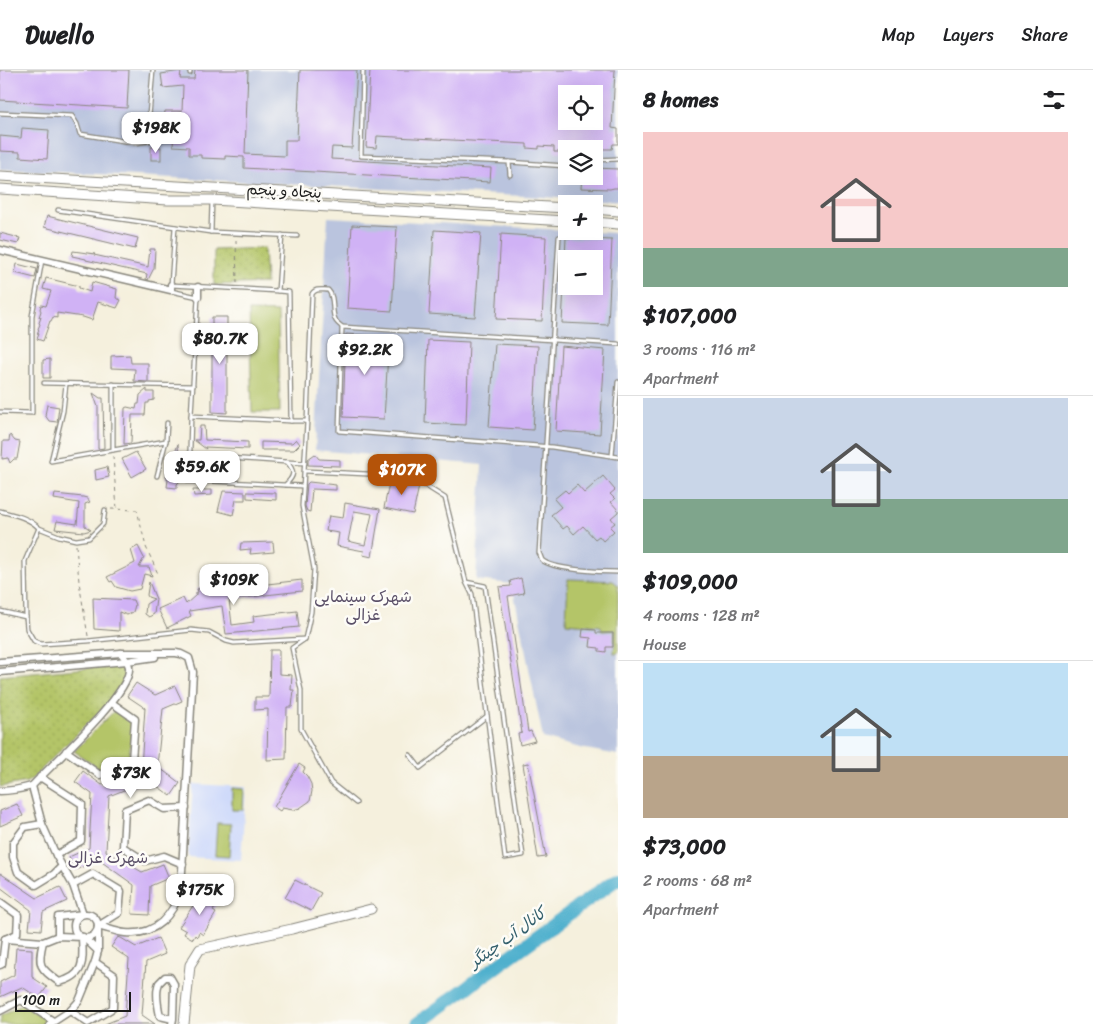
<!DOCTYPE html>
<meta charset="utf-8">
<style>
body{margin:0;font-family:Sriracha,"Playpen Sans Arabic",sans-serif;background:#f2f2f2;color:#202124;height:100vh;display:flex;flex-direction:column;font-size:19px;white-space:nowrap}
*{box-sizing:border-box;margin:0}
p{font-size:16px;color:#757577}
.icon{flex:none;width:28px;height:28px;fill:none;stroke:currentColor;stroke-width:2;stroke-linecap:round;stroke-linejoin:round}
.map{position:relative;flex:1;overflow:hidden}
.panel{display:flex;flex-direction:column;background:#fff;width:475px}
.panel>*{flex:none}
.buttons{position:absolute;left:558px;top:15px;display:grid;gap:10px}
.buttons a{display:grid;place-items:center;width:45px;height:45px;border-radius:0px;background:#fff;box-shadow:0 5px 20px #0002;font-size:25px}
.scale{position:absolute;left:15px;bottom:12px;width:116px;box-sizing:border-box;padding-left:5px;border:2px solid #1c1c1c;border-top:0;font-size:14px;line-height:18px;white-space:nowrap;color:#1c1c1c;-webkit-text-stroke:4px #fdfcf7;paint-order:stroke}
.price{position:absolute;translate:-50% -42px;padding:0 11px;border-radius:10px;background:#fff;color:#222;font-size:16px;line-height:32px;filter:drop-shadow(0 1px 2px #0008)}
.price::after{content:'';position:absolute;left:50%;top:30px;width:15px;height:11px;margin-left:-8px;background:inherit;clip-path:polygon(0 0,100% 0,50% 100%)}
.price.on{background:#b45309;color:#fff}
ul{padding:0;list-style:none}
li{display:grid;align-content:center;gap:10px;height:265px;padding:0 25px}
li+li{border-top:1px solid #e0e0e0}
li span{display:grid;place-items:center;height:155px;border-radius:0px;color:#555}
li>.icon{margin-inline-start:auto}
span .icon{width:90px;height:90px;fill:#fffc;stroke-width:1}
li b{font-size:21px}
h2{display:flex;justify-content:space-between;align-items:center;height:60px;padding:0 25px;font-size:21px}
header{display:flex;align-items:center;gap:30px;box-sizing:border-box;height:70px;padding:0 25px;background:#fff;border-bottom:1px solid #e0e0e0}
header strong{font-size:24px}
nav{display:flex;gap:28px;margin-inline-start:auto;font-size:18px}
main{display:flex;flex:1;min-height:0}
.map>svg:first-child{display:block}
.built{fill:#cfdafa}
.industrial{fill:#bac4de;fill-rule:evenodd}
.green{fill:#b4c568;stroke:#687042}
.park{fill:url(#park-dots);stroke:#687042}
.lines{fill:none;stroke-linecap:round;stroke-linejoin:round}
.river{stroke:#4fb0cd;stroke-width:14}
.building{fill:#d0b2f5;fill-rule:evenodd}
.lane-casing{stroke:#88867c;stroke-width:5.5}
.street-casing{stroke:#88867c;stroke-width:9}
.secondary-casing{stroke:#88867c;stroke-width:11}
.path{stroke:#88867c;stroke-width:1;stroke-dasharray:4 4;stroke-linecap:butt}
.lane{stroke:#fff;stroke-width:3}
.street{stroke:#fff;stroke-width:6}
.secondary{stroke:#fff;stroke-width:9}
.labels{text-anchor:middle;stroke-width:5;stroke-linejoin:round;paint-order:stroke}
.street-label{font-size:15px;fill:#1c1c1c;stroke:#fdfcf7}
.neighbourhood-label{font-size:16px;fill:#5b5068;stroke:#fdfcf7}
.water-label{font-size:16px;font-style:italic;fill:#335f6c;stroke:#fdfcf7}
</style>
<header>
<strong>Dwello</strong>
<nav><a>Map</a><a>Layers</a><a>Share</a></nav>
</header>
<main>
<div class="map">
<svg width="618" height="954" viewBox="0 0 618 954">
<defs>
<pattern id="park-dots" width="8" height="8" patternUnits="userSpaceOnUse" patternTransform="scale(1.25)"><rect width="8" height="8" fill="#b4c568"/><path d="M2 2h.1M6 6h.1" fill="none" stroke="#9aa95a" stroke-width="1.8" stroke-linecap="round"/></pattern>
</defs>
<rect width="100%" height="100%" fill="#fdfcf7"/>
<filter id="ink" filterUnits="userSpaceOnUse"><feTurbulence type="fractalNoise" baseFrequency=".02" numOctaves="2"/><feDisplacementMap in="SourceGraphic" scale="10" xChannelSelector="R" yChannelSelector="G"/><feConvolveMatrix kernelMatrix="1 2 1 2 8 2 1 2 1" color-interpolation-filters="sRGB"/></filter>
<filter id="wash" filterUnits="userSpaceOnUse"><feTurbulence type="fractalNoise" baseFrequency=".0096" numOctaves="4" result="noise"/><feDisplacementMap in="SourceGraphic" scale="20" xChannelSelector="R" yChannelSelector="G"/><feGaussianBlur stdDeviation="1.12" result="paint"/><feColorMatrix in="noise" values="0 0 0 0 0 0 0 0 0 0 0 0 0 0 0 0 0 1.4 0 .05"/><feComposite in="paint" operator="in"/></filter>
<g filter="url(#wash)">
<rect width="100%" height="100%" fill="#f5f0dd"/>
<!-- built -->
<path class="built" d="M193,714L246,717L241,790L188,787Z"/>
<!-- industrial -->
<g class="industrial">
<path d="M0,0H618V131L0,99ZM566,24H594V51H566ZM566,79H594V106H566Z"/>
<path d="M328,147L566,160V161L618,163V685L580,678L543,668L512,514L476,510L482,395L315,380ZM566,189H594V216H566Z"/>
</g>
<!-- green -->
<g class="green">
<path d="M249,241L278,242L280,342H252Z"/>
<path d="M568,509L613,511L618,515V583H614L615,560L602,561L601,556L566,553Z"/>
<path d="M116,639L133,652L129,686L99,699L74,681Z"/>
<path d="M232,718L244,719L243,740H232Z"/>
<path d="M217,753L231,754L229,786L215,785Z"/>
<path d="M22,935L46,950L43,954H0V946Z"/>
</g>
<!-- park -->
<g class="park">
<path d="M264,178L266,213L214,215V180Z"/>
<path d="M122,595C126,599 127,603 124,609C116,629 97,644 82,659C65,675 49,692 33,708L27,712L0,717V606Z"/>
</g>
<g class="lines">
<!-- river -->
<path class="river" d="M417,954L618,808"/>
</g>
<g id="blocks">
<!-- building -->
<g class="building">
<path d="M0,0H129L127,38L0,30Z"/>
<path d="M195,0H248L245,84L285,86V70H297L300,0H357L352,78L332,77L331,89L491,98L490,112L244,98V87L225,86V89L201,88V85H189V77L173,76L174,63H172V50H164L165,41H182L183,16L163,18L161,4L181,1L180,9H194Z"/>
<path d="M370,0H615L612,58L618,59V74H613L612,79H565V82H554V77L539,76V79L527,78V74L377,66L376,78L366,77ZM566,24H594V51H566Z"/>
<path d="M22,58L49,60L47,89L20,87V82L0,81V66L21,68Z"/>
<rect x="151" y="77" width="10" height="13"/>
<path d="M594,98L618,99V118H614L610,119L581,118L582,106H594Z"/>
<path d="M47,146L138,168L135,179L44,157Z"/>
<path d="M352,155L397,157L392,241L347,238Z"/>
<path d="M434,160L481,163L475,247L429,244Z"/>
<path d="M0,163L20,168L18,174L0,170Z"/>
<path d="M501,164L546,167L542,251L496,249Z"/>
<path d="M566,168L612,170L608,255L562,253L564,216H594V189H565Z"/>
<path d="M150,179H155L154,198L148,210L146,209L147,204L86,190V189L72,186L73,181L95,184L94,185L148,197Z"/>
<path d="M17,194L37,199L35,208L15,203Z"/>
<path d="M46,208L79,216V218L90,222L92,212L117,219L116,228L121,230L117,238L98,232L92,250L83,247L57,243V248L53,247L51,251H50L43,271L37,269L39,264L37,263L39,260L38,259L40,254L39,253L41,247H39L41,241L40,239L41,235L46,236L51,221L43,219Z"/>
<path d="M212,247H227V343L212,342Z"/>
<path d="M346,264L389,267L384,349L343,347Z"/>
<path d="M428,270L469,272L466,355L425,353Z"/>
<path d="M495,274L538,276L533,360L489,357Z"/>
<path d="M561,276L605,280L600,364L556,361Z"/>
<path d="M130,285L131,293H148V312L134,311L135,299L111,298V286Z"/>
<path d="M50,289V308H43V290Z"/>
<path d="M147,319V322H154V330L149,331V333H146L145,345H132L131,373L124,374L125,338L127,337L136,339L137,334H139L140,325Z"/>
<path d="M93,323L100,328H103L104,378L98,379V337Z"/>
<path d="M47,335L59,337L57,352L49,351L45,345Z"/>
<path d="M200,356H204L205,370L248,372V379L205,377L206,379L194,370H199Z"/>
<path d="M10,365L15,371L20,372L17,389H14L10,393L8,388L2,389L3,371H9Z"/>
<path d="M296,369L300,374L294,380H261V372L292,373Z"/>
<path d="M178,374L179,391V400L181,401L178,407L180,411L177,414V418L167,417L168,410L166,407Z"/>
<path d="M136,382L146,399L132,407L122,389Z"/>
<path d="M315,384L319,389L340,390V396L308,395V389Z"/>
<path d="M107,397L109,407L96,410L95,400Z"/>
<path d="M603,406L615,420L610,424L615,429L611,432L618,440V442L611,448L615,453L610,457L614,461L603,471L599,466L595,469L583,456L574,464L567,456L563,459L551,445L561,437L554,429L565,420L568,423L577,415L584,423Z"/>
<path d="M390,408L415,413L419,416L413,444L384,438Z"/>
<path d="M309,412L336,415V420L312,419L310,442L307,441L305,436L307,414Z"/>
<path d="M193,420H212V425L194,426Z"/>
<path d="M223,421L245,422V430H236L233,445L218,441Z"/>
<path d="M247,422L276,423V430L247,428Z"/>
<path d="M55,424L83,427L87,428L90,432L85,434V456L91,460L84,462L55,459L57,451L77,454L79,433L54,429Z"/>
<path d="M345,433L380,439L372,487L363,485L364,481L337,476L339,463L326,461L329,446L343,448ZM354,441L372,444L365,475L348,471Z"/>
<path d="M273,472L274,482L250,484L251,479L240,480L241,473Z"/>
<path d="M138,476L144,488L139,497H149L152,506L144,504L140,519L130,521L116,517L112,511L110,512L107,507L135,493L131,480Z"/>
<path d="M211,504L216,520L302,510V521L229,529L232,555L254,552L253,546L297,541L299,557L226,564L222,536L189,541L191,546L167,558L158,539L183,528L186,534L196,525V523L198,522L197,519L202,518L201,513L204,512L203,506Z"/>
<path d="M521,508L524,523L508,526L528,662L531,661L535,671L520,675L518,664L522,663L499,517L511,516L510,511Z"/>
<path d="M149,512L156,529L154,544L149,547L145,544L146,534L154,529L148,527L147,525Z"/>
<path d="M93,528L133,530L135,535L133,542L127,545L119,542V561L94,559Z"/>
<path d="M583,559L596,560V563H613V577H606V582L599,581V578L590,577L591,568L582,567Z"/>
<path d="M270,580H279V604L292,605L291,620H294L292,637H287L286,689L267,690L268,639L255,640V627H269Z"/>
<path d="M136,613L155,625L175,616L182,631L163,639L157,696L180,713L171,726L149,710L109,726L106,781L142,802L163,794L169,808L150,816L149,845L132,844L134,815L99,790L75,800L69,787L89,778L92,724L75,712L83,701L102,715L141,697L145,638L127,626Z"/>
<path d="M528,693L546,787L538,788L523,694Z"/>
<path d="M299,694L305,698L303,702L307,706L311,714L312,721L310,731L300,738L293,740L282,738L280,741L274,737Z"/>
<path d="M17,734L23,746L0,756V741Z"/>
<path d="M0,803L37,828L60,817L67,831L43,842L41,860L29,859L31,840L0,817Z"/>
<path d="M295,810L321,823L311,841L285,828Z"/>
<path d="M210,820L221,826L213,841L216,843L203,865L199,862L197,867L195,865L193,869L184,864L186,861L179,857L196,831L202,835Z"/>
<path d="M118,867L121,868L136,877L158,868L165,884L146,892L142,945L155,954H105L125,946L129,889L111,877Z"/>
<path d="M16,878L32,879V907L47,917L39,928L22,917L0,927V912L14,905Z"/>
</g>
</g>
</g>
<g filter="url(#ink)">
<use href="#blocks" fill-opacity="0" stroke="#88867c" stroke-width="1"/>
<g class="lines">
<!-- lane casing -->
<g class="lane-casing">
<g id="lane">
<path d="M363,0L361,86L509,92L510,105"/>
<path d="M190,3V0"/>
<path d="M0,43L72,46L77,54L80,64L136,73L149,71L159,56L154,49L149,46L153,0"/>
<path d="M594,90L618,89"/>
<path d="M509,92L566,96"/>
<path d="M58,140L211,162L297,166"/>
<path d="M175,157L171,215L278,221L282,165"/>
<path d="M211,162L212,131"/>
<path d="M559,167L539,483C540,484 541,488 542,490C553,500 603,502 618,502"/>
<path d="M171,221L198,227L191,346L291,351L289,222L278,221"/>
<path d="M618,274L342,257L339,361L552,377L618,387"/>
<path d="M44,313L193,316"/>
<path d="M66,314L63,341L51,391L113,380"/>
<path d="M113,314V380L166,371L157,406"/>
<path d="M0,342L32,343V246L42,190"/>
<path d="M191,346L189,411H210"/>
<path d="M291,351H307L302,436L314,499L311,542L305,569L292,578L301,620V659L331,713L356,733"/>
<path d="M307,351L312,224C315,218 322,220 328,220C336,228 330,242 336,251C338,254 340,255 342,257"/>
<path d="M166,371L167,353"/>
<path d="M190,386L213,387"/>
<path d="M612,386L618,312"/>
<path d="M287,392L305,393"/>
<path d="M305,401L410,406L445,428L466,512L472,524L505,788L523,785L485,516L466,512"/>
<path d="M285,415C295,406 295,401 287,392L213,387L208,389L203,397L205,404L210,411L303,416"/>
<path d="M105,440L103,454L89,468L76,470L59,466L39,458L25,491L26,547L27,559L34,571L41,574L88,571L137,566L191,560L209,562L226,571L234,573L305,569"/>
<path d="M0,441C14,445 28,447 39,458"/>
<path d="M0,541L26,547"/>
<path d="M410,685L420,698L487,646"/>
</g>
</g>
<!-- street casing -->
<g class="street-casing">
<g id="street">
<path d="M0,180L171,220V215"/>
<path d="M198,227V217"/>
<path d="M0,592L121,583H176L181,584L189,588L193,602L181,819C173,845 156,866 125,863C116,862 107,858 98,856"/>
<path d="M0,602L127,591L155,587"/>
<path d="M66,681L100,705L132,690L135,649L112,633"/>
<path d="M32,716L42,754L56,785L81,771L82,734L40,707"/>
<path d="M0,721C11,721 21,719 32,716C52,694 128,626 129,600C130,593 125,589 121,583"/>
<path d="M42,754L25,757L13,773V787L18,802L36,815L54,804L62,796L56,785"/>
<path d="M183,794L164,786L145,791L123,777L125,740L149,730L164,739L186,738"/>
<path d="M73,815L93,804L121,821L119,843L98,856"/>
<path d="M0,832L18,845L17,864L5,869L2,894L0,895"/>
<circle cx="86" cy="856" r="12"/>
<path d="M58,866V847L83,844L73,815L62,796"/>
<path d="M83,867L98,881"/>
<path d="M5,869L43,872C37,896 40,898 59,912C86,906 83,890 82,867L58,866L43,872"/>
<path d="M0,941L21,930L53,951"/>
<path d="M70,941L88,953L113,938L114,905L95,892"/>
<path d="M50,954L70,941L79,931L95,892L98,881V856"/>
<path d="M172,954L173,949L174,914L170,907H165C164,908 160,912 159,913C155,922 158,937 160,946L173,949"/>
</g>
</g>
<!-- secondary casing -->
<g class="secondary-casing">
<g id="secondary">
<path d="M0,106L566,138"/>
<path d="M0,119L168,130H212L566,151"/>
<path d="M594,139L618,141"/>
<path d="M594,152L618,154"/>
<path d="M184,954L190,895L200,879L292,859L371,839"/>
</g>
</g>
<!-- path -->
<g class="path">
<path d="M236,170L237,213"/>
<path d="M113,386L117,439"/>
<path d="M111,439L137,440L146,477L159,506"/>
<path d="M76,475L79,512L88,566"/>
</g>
<!-- lane -->
<use href="#lane" class="lane"/>
<!-- street -->
<use href="#street" class="street"/>
<!-- secondary -->
<use href="#secondary" class="secondary"/>
</g>
</g>
<g class="labels">
<!-- street labels -->
<g class="street-label">
<text transform="translate(284 121) rotate(3)" y="5">پنجاه و پنجم</text>
</g>
<!-- neighbourhood labels -->
<g class="neighbourhood-label">
<text x="363" y="532">شهرک سینمایی<tspan x="363" dy="18">غزالی</tspan></text>
<text x="108" y="793">شهرک غزالی</text>
</g>
<!-- water labels -->
<g class="water-label">
<text transform="translate(507 867) rotate(-36)" y="6">کانال آب چیتگر</text>
</g>
</g>
</svg>
<div class="buttons">
<a><svg class="icon" aria-label="locate" viewBox="0 0 24 24"><circle cx="12" cy="12" r="6"/><path d="M12 2v4M12 18v4M2 12h4M18 12h4"/></svg></a>
<a><svg class="icon" aria-label="layers" viewBox="0 0 24 24"><path d="M12 4l9 5-9 5-9-5zM3 14l9 5 9-5"/></svg></a>
<a>+</a>
<a>−</a>
</div>
<div class="scale">100 m</div>
<b class="price" style="left:156px;top:84px">$198K</b>
<b class="price" style="left:220px;top:295px">$80.7K</b>
<b class="price" style="left:365px;top:306px">$92.2K</b>
<b class="price" style="left:202px;top:423px">$59.6K</b>
<b class="price on" style="left:402px;top:426px">$107K</b>
<b class="price" style="left:234px;top:536px">$109K</b>
<b class="price" style="left:131px;top:729px">$73K</b>
<b class="price" style="left:200px;top:846px">$175K</b>
</div>
<section class="panel">
<h2>8 homes<svg class="icon" aria-label="filters" viewBox="0 0 24 24"><path d="M4 7h16M4 17h16"/><circle cx="9" cy="7" r="2"/><circle cx="15" cy="17" r="2"/></svg></h2>
<ul>
<li><span style="background:linear-gradient(#f6c9c9 75%,#7fa58c 0)"><svg class="icon" aria-label="home" viewBox="0 0 24 24"><path d="M3 11l9-7 9 7M6 9v11h12V9"/></svg></span><div><b>$107,000</b><p>3 rooms · 116 m²</p><p>Apartment</p></div></li>
<li><span style="background:linear-gradient(#c9d6e8 65%,#7fa58c 0)"><svg class="icon" aria-label="home" viewBox="0 0 24 24"><path d="M3 11l9-7 9 7M6 9v11h12V9"/></svg></span><div><b>$109,000</b><p>4 rooms · 128 m²</p><p>House</p></div></li>
<li><span style="background:linear-gradient(#bfe0f5 60%,#b9a48a 0)"><svg class="icon" aria-label="home" viewBox="0 0 24 24"><path d="M3 11l9-7 9 7M6 9v11h12V9"/></svg></span><div><b>$73,000</b><p>2 rooms · 68 m²</p><p>Apartment</p></div></li>
</ul>
</section>
</main>
